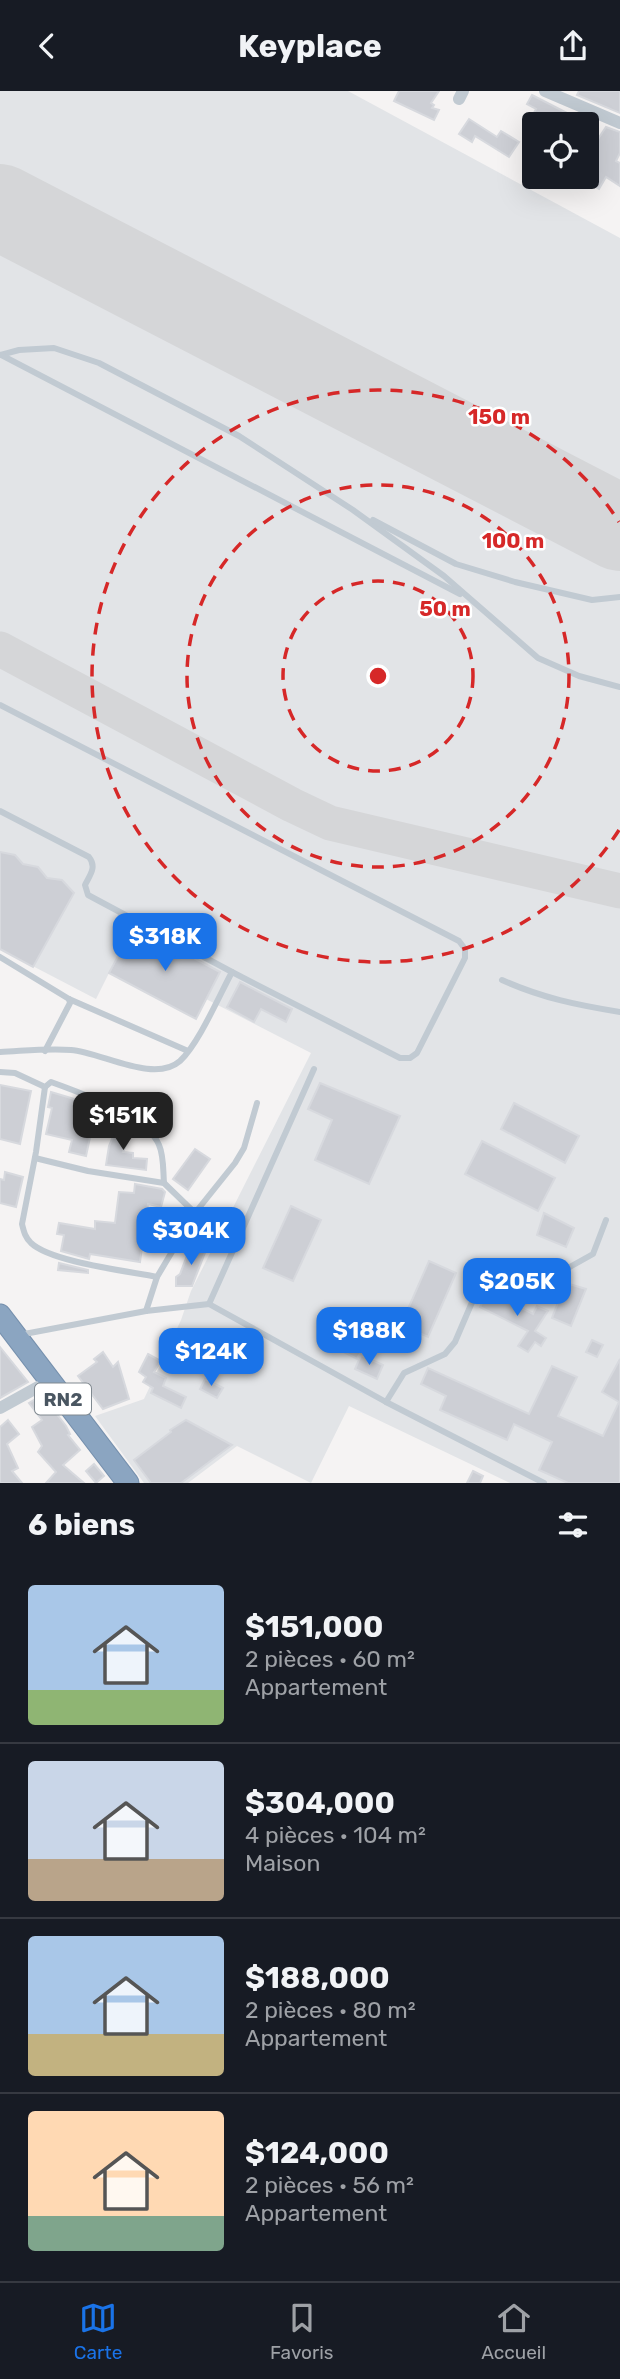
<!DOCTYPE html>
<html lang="fr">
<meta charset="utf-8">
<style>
body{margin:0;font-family:Rubik,sans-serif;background:#242831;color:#f1f3f6;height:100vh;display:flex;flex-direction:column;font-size:26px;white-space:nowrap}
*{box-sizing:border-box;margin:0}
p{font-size:23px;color:#9ea1a6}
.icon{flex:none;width:38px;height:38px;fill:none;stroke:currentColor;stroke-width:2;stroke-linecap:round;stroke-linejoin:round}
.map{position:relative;height:1392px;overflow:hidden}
.sheet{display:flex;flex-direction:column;background:#171b24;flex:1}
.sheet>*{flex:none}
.buttons{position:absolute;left:522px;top:21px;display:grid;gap:14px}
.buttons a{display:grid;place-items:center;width:77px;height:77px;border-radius:7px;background:#171b24;box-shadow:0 7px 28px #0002;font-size:35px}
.price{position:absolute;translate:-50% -60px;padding:0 16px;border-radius:14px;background:#1a73e8;color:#fff;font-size:23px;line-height:46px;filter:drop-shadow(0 2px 4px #0008)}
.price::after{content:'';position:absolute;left:50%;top:42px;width:21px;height:16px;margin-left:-10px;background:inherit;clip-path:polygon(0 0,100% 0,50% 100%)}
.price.selected{background:#222;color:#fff}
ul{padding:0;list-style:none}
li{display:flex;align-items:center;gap:21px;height:175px;padding:0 28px}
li+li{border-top:2px solid #363941}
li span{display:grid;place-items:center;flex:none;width:196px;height:140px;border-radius:7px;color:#555}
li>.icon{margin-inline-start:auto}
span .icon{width:84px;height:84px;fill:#fffc;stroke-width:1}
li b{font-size:30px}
h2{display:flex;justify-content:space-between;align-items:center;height:84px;padding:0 28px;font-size:30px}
header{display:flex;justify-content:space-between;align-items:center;height:91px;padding:0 28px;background:#171b24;font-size:32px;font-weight:700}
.tab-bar{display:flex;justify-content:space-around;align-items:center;height:98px;border-top:2px solid #363941;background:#171b24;font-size:19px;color:#9ea1a6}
.tab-bar a{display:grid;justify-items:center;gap:4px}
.tab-bar .selected{color:#1a73e8}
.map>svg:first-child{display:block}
.airport{fill:#e2e4e7}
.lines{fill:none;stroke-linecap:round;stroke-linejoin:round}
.taxiway{stroke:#d5d6d8;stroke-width:35}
.runway{stroke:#d5d6d8;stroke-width:86}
.building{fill:#cdcfd5;stroke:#d7d9de;stroke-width:2}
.highway-casing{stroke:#7690ad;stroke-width:23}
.lane{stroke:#c1cad2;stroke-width:6}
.street{stroke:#c1cad2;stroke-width:12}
.highway{stroke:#8ba5c1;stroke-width:21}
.ring{fill:none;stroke:#d62828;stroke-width:3.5;stroke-dasharray:12 9}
.labels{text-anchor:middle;stroke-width:5;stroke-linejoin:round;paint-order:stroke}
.shield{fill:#fff;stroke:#808990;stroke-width:2}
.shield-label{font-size:19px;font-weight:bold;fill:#4a5661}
.centre{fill:#d62828;stroke:#fff;stroke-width:3.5}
.ring-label{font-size:21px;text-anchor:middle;font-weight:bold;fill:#d62828;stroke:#fff;stroke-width:5;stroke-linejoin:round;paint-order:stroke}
</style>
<header><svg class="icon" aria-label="back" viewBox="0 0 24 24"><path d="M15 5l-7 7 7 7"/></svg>Keyplace<svg class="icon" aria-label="share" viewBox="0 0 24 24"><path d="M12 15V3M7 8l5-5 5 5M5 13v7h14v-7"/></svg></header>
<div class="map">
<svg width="620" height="1392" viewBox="0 0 620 1392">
<rect width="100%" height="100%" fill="#f5f3f3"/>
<!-- airport -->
<path class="airport" d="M0,0H348L620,147V1392H510L349,1315L311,1392L237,1355L188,1392H144L95,1325L144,1308L181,1229L191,1200L311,962L206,908L196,928L109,882L96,908L0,858Z"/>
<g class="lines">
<!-- taxiway -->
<path class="taxiway" d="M0,558L292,714L330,732L620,800"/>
<!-- runway -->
<path class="runway" d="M0,116L620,437"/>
</g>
<!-- building -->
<g class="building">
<path d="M399,0H439L431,12L434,14L432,17L439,19L434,29L394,10Z"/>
<path d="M579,0H620V22L577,4Z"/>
<path d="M532,4L569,23L565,33H528L536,18L527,13Z"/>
<path d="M469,28L497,46L501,40L519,51L509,66L475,45L472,51L459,43Z"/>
<path d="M606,36L620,41V62L616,70L620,72V95L606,86L599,98L581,88L586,86V75L596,51Z"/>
<path d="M0,761L15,764L23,773L38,776L47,787L62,789L74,802L33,876L0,858Z"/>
<path d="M134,835L220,881L196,928L109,882Z"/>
<path d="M240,891L292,918L286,931L261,918L254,931L227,916Z"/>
<path d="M320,992L400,1025L369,1093L315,1069L332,1029L308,1018Z"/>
<path d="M0,994L31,1000L20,1053L0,1048Z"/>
<path d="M51,1001L91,1013L83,1041L91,1042L86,1065L69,1061L72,1049L46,1043L52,1017L48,1016Z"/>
<path d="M514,1012L579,1045L565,1072L501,1038Z"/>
<path d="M118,1034L132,1040L123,1061L133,1062V1067L147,1068L146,1079L106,1074L109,1055Z"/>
<path d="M482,1050L555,1087L538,1120L465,1083Z"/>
<path d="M195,1058L210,1068L188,1099L173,1088Z"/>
<path d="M5,1081L23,1086L16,1116L0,1112V1088L4,1089Z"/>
<path d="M135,1093L162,1098L165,1101L161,1116L148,1113L140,1171L90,1163L89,1168L61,1160L64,1144L57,1143L59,1132L95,1138V1130L115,1132L119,1101L134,1102Z"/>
<path d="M291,1115L321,1129L293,1190L263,1177Z"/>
<path d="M544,1122L574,1137L566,1156L537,1144Z"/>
<path d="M191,1154L206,1159L192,1195H176V1186L180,1183Z"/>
<path d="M429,1170L456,1182L428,1246L401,1234Z"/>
<path d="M59,1172L88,1179V1182L58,1179Z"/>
<path d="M559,1190L586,1198L571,1235L552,1227L562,1201L557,1200Z"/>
<path d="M488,1200L533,1223L537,1215L548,1220L535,1240L546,1247L541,1255L535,1251L528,1261L518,1255L528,1240L480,1216Z"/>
<path d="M348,1239L367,1249L357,1268L338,1258Z"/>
<path d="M592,1249L603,1254L597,1266L586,1261Z"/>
<path d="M0,1256L28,1291L0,1307Z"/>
<path d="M103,1261L113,1276L118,1271L129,1308L103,1318L78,1285L97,1271L94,1268Z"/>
<path d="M148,1263L161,1270L154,1281L166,1287L163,1295L186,1306L181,1317L151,1302L153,1297L143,1291L146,1286L139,1281Z"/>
<path d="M361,1264L383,1274L377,1288L355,1278Z"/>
<path d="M620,1268V1392H568L539,1379L552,1351L514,1333L507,1349L440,1319L446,1305L421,1293L428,1277L529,1323L552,1275L577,1286L558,1325L603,1345L619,1311L602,1301Z"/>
<path d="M205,1288L223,1297L217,1307L200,1298Z"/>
<path d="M42,1304L66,1335L70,1343L68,1344L80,1359L63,1374L84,1392H46L56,1381L38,1361L42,1355L32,1336L42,1329L29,1312Z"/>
<path d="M8,1329L19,1343L7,1353L18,1377L12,1380L22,1392H0V1336Z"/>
<path d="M186,1329L232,1354L181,1392H151L134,1369L171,1341L170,1339Z"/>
<path d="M94,1373L104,1385L96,1392L86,1380Z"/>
<path d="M473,1380L483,1385L480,1392H467Z"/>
</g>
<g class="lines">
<!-- highway casing -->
<g class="highway-casing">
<path id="highway" d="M0,1224L128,1392"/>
</g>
<!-- lane -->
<g class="lane">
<path d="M0,264L19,259L54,257L99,272L239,345L353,419L444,485L538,567L579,585L620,596"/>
<path d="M1,264L460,503"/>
<path d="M373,429L456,473L515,491L592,509L620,506"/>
<path d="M0,614L459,850L465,858V867L417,962L410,967H400L232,881"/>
<path d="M0,720L89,766C97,776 90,784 85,794L88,804L232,881C219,905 199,952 180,970C154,993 101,961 71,959C48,957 23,960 0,961"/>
<path d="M0,866L69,908L188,960"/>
<path d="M502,889C542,907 577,914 620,921"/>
<path d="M45,960L70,912L69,908"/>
<path d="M0,981L15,982L45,996L51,991C79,1001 148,1026 159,1054C164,1065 163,1080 164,1092"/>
<path d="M45,996L36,1061L22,1133C24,1141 25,1146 31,1152C51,1171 127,1180 157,1186"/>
<path d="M35,1067L88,1080L164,1092L195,1122"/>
<path d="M209,1213L314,978"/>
<path d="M146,1220L157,1186L195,1122L235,1072L244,1057L257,1012"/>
<path d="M19,1244L146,1220L209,1213L386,1311L544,1392"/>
<path d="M386,1311L404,1282L445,1263L455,1251L476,1202L486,1188L568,1177L593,1163L606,1129"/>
</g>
<!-- street -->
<g class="street">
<path d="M545,0L620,32"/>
<path d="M459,8L463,0"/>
<path d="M580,33L586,19"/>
<path d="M0,1317L49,1290"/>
</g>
<!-- highway -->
<use href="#highway" class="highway"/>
</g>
<!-- distance rings -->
<g class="ring">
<circle cx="378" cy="585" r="95"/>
<circle cx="378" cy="585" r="191"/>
<path d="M619 739A286 286 0 1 1 619 431"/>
</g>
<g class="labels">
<!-- shield labels -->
<rect class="shield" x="35" y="1292.5" width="56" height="31" rx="5"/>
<g class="shield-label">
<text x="63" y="1315">RN2</text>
</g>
</g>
<circle cx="378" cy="585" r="10" class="centre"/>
<g class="ring-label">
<text x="499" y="333">150 m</text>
<text x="513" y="457">100 m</text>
<text x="445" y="525">50 m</text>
</g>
</svg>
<div class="buttons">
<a><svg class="icon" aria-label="locate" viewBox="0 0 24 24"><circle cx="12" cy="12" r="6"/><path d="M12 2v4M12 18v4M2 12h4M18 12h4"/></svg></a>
</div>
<b class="price" style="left:165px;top:882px">$318K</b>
<b class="price selected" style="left:123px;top:1061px">$151K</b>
<b class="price" style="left:191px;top:1176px">$304K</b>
<b class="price" style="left:517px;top:1227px">$205K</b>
<b class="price" style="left:369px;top:1276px">$188K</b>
<b class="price" style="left:211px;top:1297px">$124K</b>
</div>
<section class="sheet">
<h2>6 biens<svg class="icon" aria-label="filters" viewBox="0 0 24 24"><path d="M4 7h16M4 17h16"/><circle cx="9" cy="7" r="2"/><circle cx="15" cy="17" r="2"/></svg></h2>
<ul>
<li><span style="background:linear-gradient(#a9c7e8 75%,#8fb573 0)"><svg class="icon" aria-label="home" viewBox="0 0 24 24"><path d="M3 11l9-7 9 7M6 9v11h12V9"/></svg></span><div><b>$151,000</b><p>2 pièces · 60 m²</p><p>Appartement</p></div></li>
<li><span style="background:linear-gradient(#c9d6e8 70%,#b9a48a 0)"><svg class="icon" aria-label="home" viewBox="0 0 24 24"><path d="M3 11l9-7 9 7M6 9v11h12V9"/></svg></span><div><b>$304,000</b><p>4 pièces · 104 m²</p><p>Maison</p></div></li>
<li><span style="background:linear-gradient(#a9c7e8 70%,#c2b280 0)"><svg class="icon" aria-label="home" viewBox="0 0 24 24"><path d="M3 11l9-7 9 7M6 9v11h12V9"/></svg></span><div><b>$188,000</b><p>2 pièces · 80 m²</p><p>Appartement</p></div></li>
<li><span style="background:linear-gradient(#ffd9b3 75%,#7fa58c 0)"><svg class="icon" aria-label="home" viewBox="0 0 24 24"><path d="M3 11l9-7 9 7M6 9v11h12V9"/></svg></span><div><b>$124,000</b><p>2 pièces · 56 m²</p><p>Appartement</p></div></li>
</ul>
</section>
<nav class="tab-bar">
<a class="selected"><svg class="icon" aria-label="map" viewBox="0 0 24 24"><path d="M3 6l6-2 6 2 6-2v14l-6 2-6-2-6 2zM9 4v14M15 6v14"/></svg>Carte</a>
<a><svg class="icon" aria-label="saved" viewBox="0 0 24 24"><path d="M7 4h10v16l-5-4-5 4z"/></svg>Favoris</a>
<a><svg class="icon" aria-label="home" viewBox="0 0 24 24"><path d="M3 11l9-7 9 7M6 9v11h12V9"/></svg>Accueil</a>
</nav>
